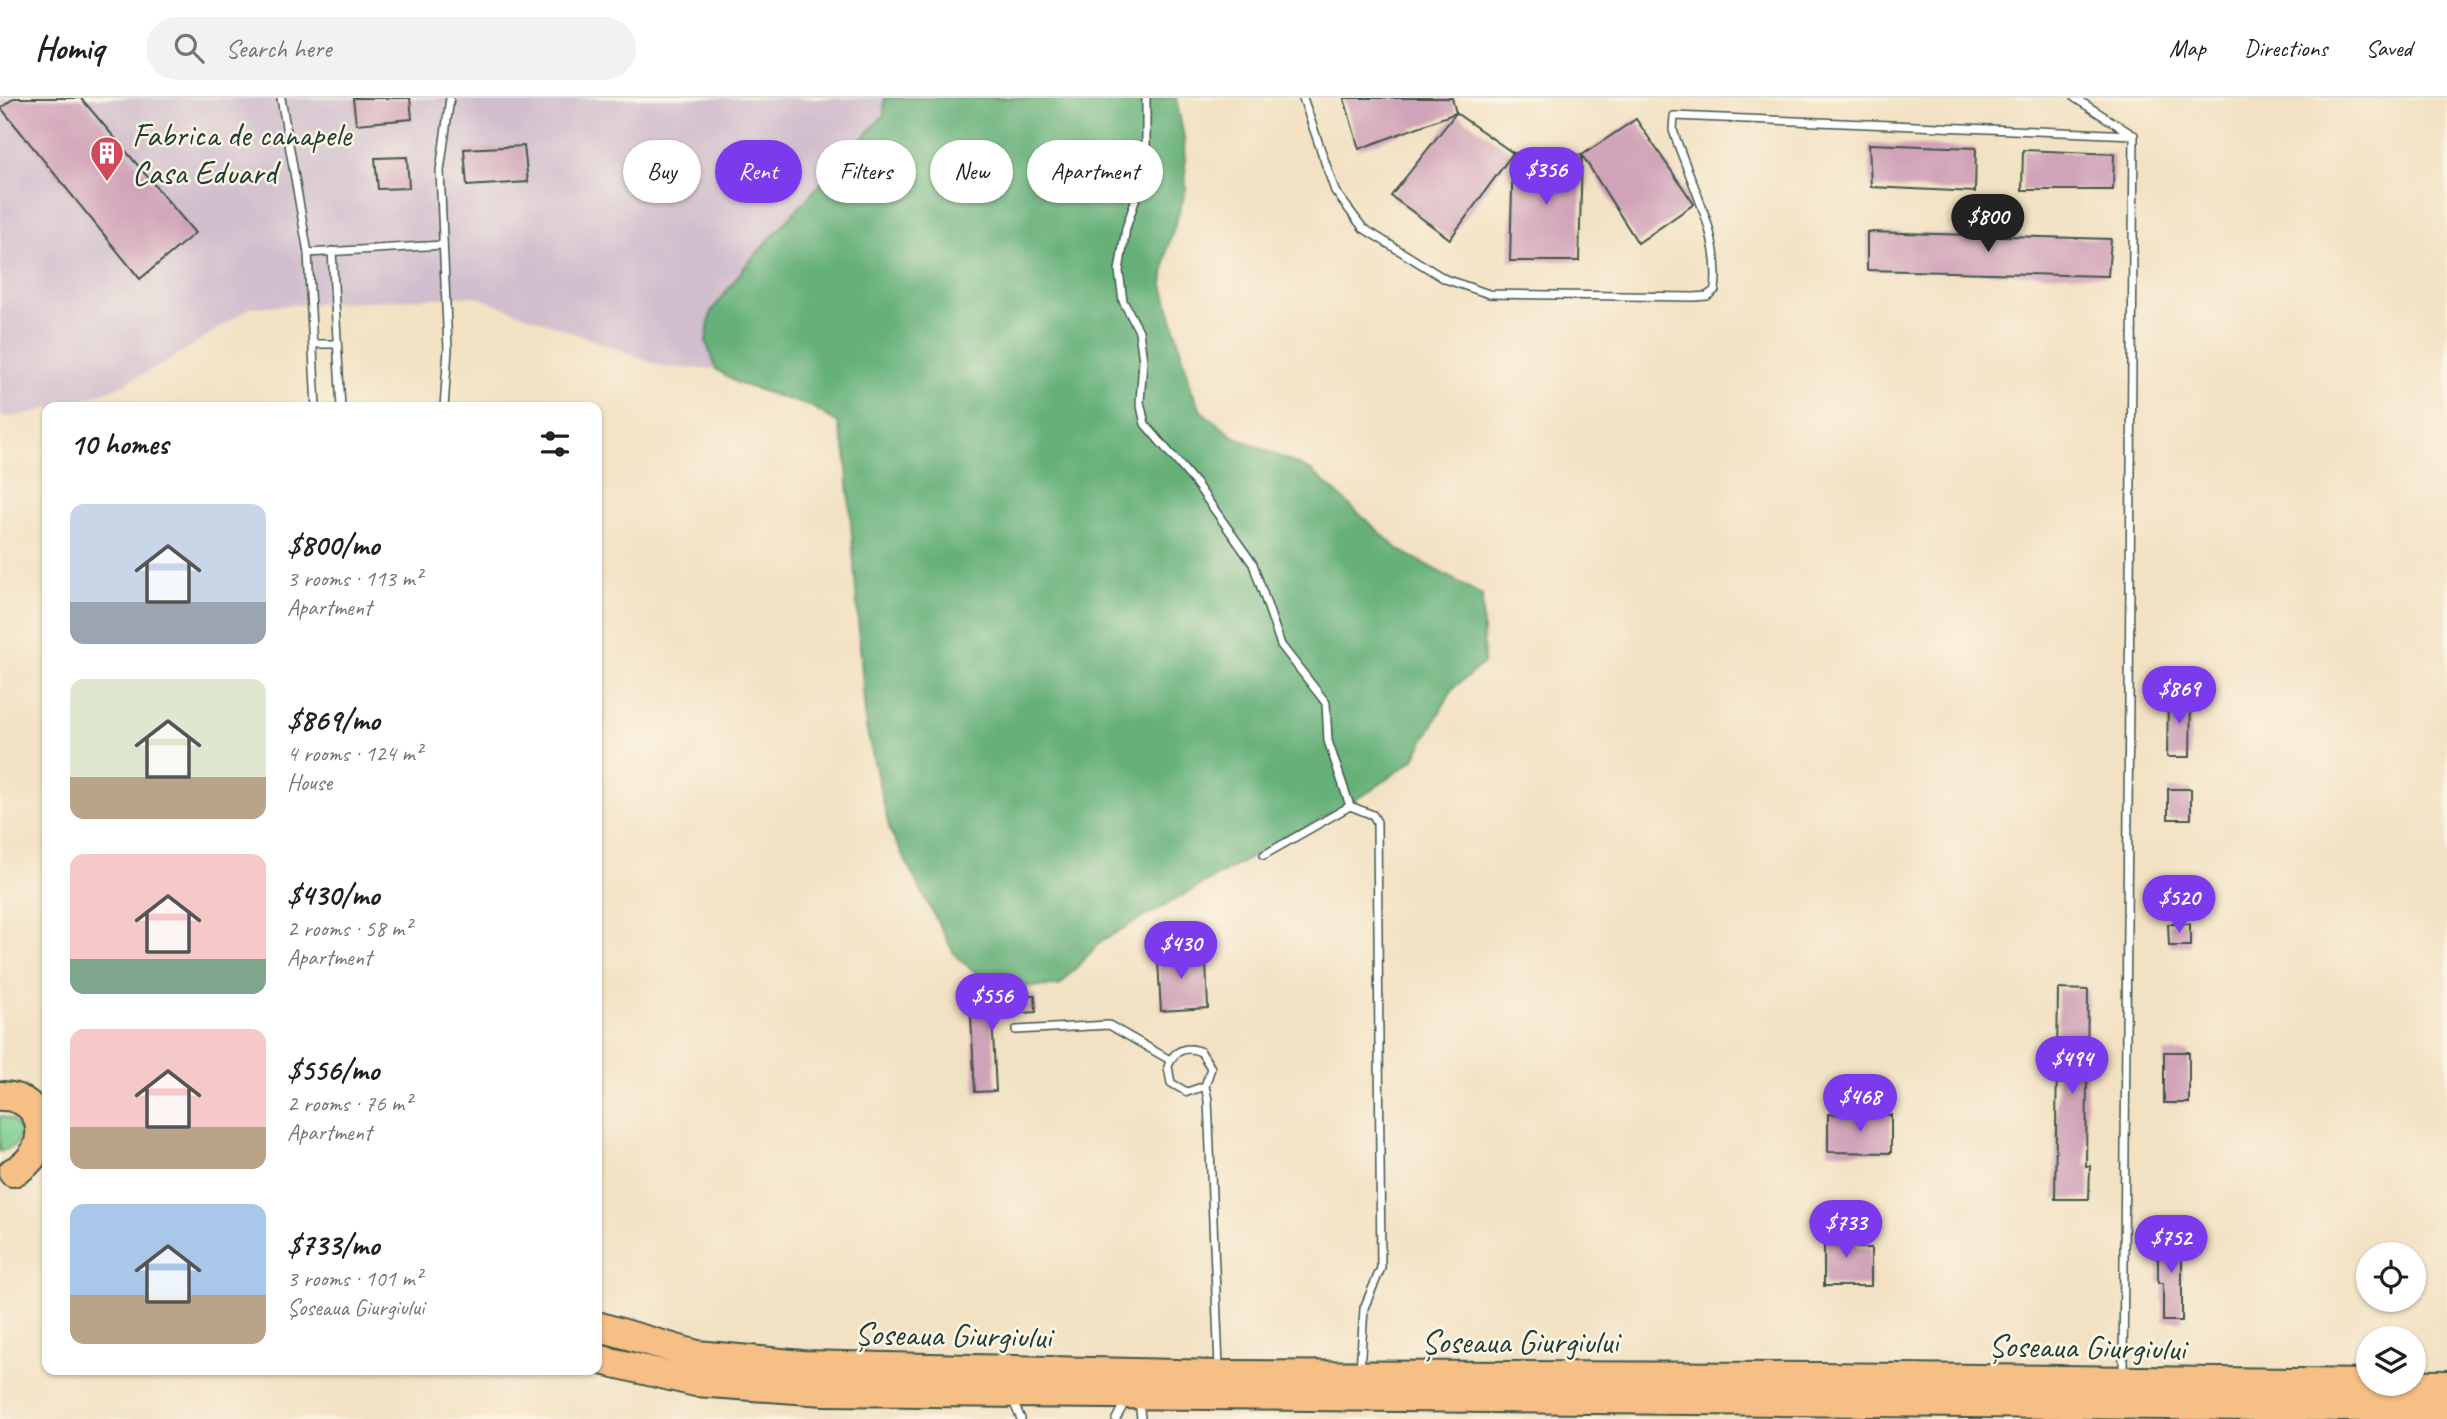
<!DOCTYPE html>
<meta charset="utf-8">
<style>
body{margin:0;font-family:Caveat,sans-serif;background:#f2f2f2;color:#202124;height:100vh;display:flex;flex-direction:column;font-size:26px;white-space:nowrap}
*{box-sizing:border-box;margin:0}
p{font-size:23px;color:#757577}
.icon{flex:none;width:38px;height:38px;fill:none;stroke:currentColor;stroke-width:2;stroke-linecap:round;stroke-linejoin:round}
.map{position:relative;flex:1;overflow:hidden}
.sheet{position:absolute;left:42px;top:304px;width:560px;height:973px;display:flex;flex-direction:column;background:#fff;border-radius:14px;box-shadow:0 2px 5px #0004}
.sheet>*{flex:none}
.guide{position:absolute;left:623px;top:42px;width:665px;height:63px;display:flex;gap:14px}
.fabs{position:absolute;left:2356px;top:1144px;display:grid;gap:14px}
.fabs a{display:grid;place-items:center;width:70px;height:70px;border-radius:50%;background:#fff;box-shadow:0 2px 5px #0004;font-size:35px}
.price{position:absolute;translate:-50% -60px;padding:0 16px;border-radius:24px;background:#7c3aed;color:#fff;font-size:23px;line-height:46px;filter:drop-shadow(0 2px 4px #0008)}
.price::after{content:'';position:absolute;left:50%;top:42px;width:21px;height:16px;margin-left:-10px;background:inherit;clip-path:polygon(0 0,100% 0,50% 100%)}
.price.on{background:#222;color:#fff}
ul{padding:0;list-style:none}
li{display:flex;align-items:center;gap:21px;height:175px;padding:0 28px}
li span{display:grid;place-items:center;flex:none;width:196px;height:140px;border-radius:14px;color:#555}
li>.icon{margin-inline-start:auto}
span .icon{width:84px;height:84px;fill:#fffc;stroke-width:1}
li b{font-size:30px}
h2{display:flex;justify-content:space-between;align-items:center;height:84px;padding:0 28px;font-size:30px}
.tag{padding:0 24px;border-radius:32px;background:#fff;box-shadow:0 2px 5px #0004;font-size:24px;line-height:63px}
.tag.on{background:#7c3aed;color:#fff}
header{display:flex;align-items:center;gap:42px;box-sizing:border-box;height:98px;padding:0 35px;background:#fff;border-bottom:2px solid #e0e0e0}
header strong{font-size:33px}
nav{display:flex;gap:38px;margin-inline-start:auto;font-size:24px}
.search{width:490px;height:63px;background:#f2f2f2;display:flex;align-items:center;gap:18px;box-sizing:border-box;padding:0 24px;border-radius:38px;color:#757577;font-size:26px}
.map>svg:first-child{display:block}
.industrial{fill:#d0bdcd}
.green{fill:#7dce8f;stroke:#4e8662;stroke-width:2}
.forest{fill:#66b17a;stroke:#427757;stroke-width:2}
.building{fill:#d0a3b8}
.lines{fill:none;stroke-linecap:round;stroke-linejoin:round}
.lane-casing{stroke:#3f5649;stroke-width:10}
.highway-casing{stroke:#3f5649;stroke-width:32}
.lane{stroke:#fff;stroke-width:7}
.highway{stroke:#f5bf86;stroke-width:28}
.labels{text-anchor:middle;stroke-width:5;stroke-linejoin:round;paint-order:stroke}
.poi-label{font-size:33px;fill:#1f3d34;stroke:#fcf5e5;text-anchor:start}
.street-label{font-size:33px;fill:#1f3d34;stroke:#fcf5e5}
</style>
<header>
<strong>Homiq</strong>
<div class="search"><svg class="icon" aria-label="search" viewBox="0 0 24 24"><circle cx="10" cy="10" r="6"/><path d="M15 15l6 6"/></svg>Search here</div>
<nav><a>Map</a><a>Directions</a><a>Saved</a></nav>
</header>
<div class="map">
<svg width="2447" height="1321" viewBox="0 0 2447 1321">
<rect width="100%" height="100%" fill="#fcf5e5"/>
<filter id="ink" filterUnits="userSpaceOnUse"><feTurbulence type="fractalNoise" baseFrequency=".0143" numOctaves="2"/><feDisplacementMap in="SourceGraphic" scale="14" xChannelSelector="R" yChannelSelector="G"/><feConvolveMatrix kernelMatrix="1 2 1 2 8 2 1 2 1" color-interpolation-filters="sRGB"/></filter>
<filter id="wash" filterUnits="userSpaceOnUse"><feTurbulence type="fractalNoise" baseFrequency=".00686" numOctaves="4" result="noise"/><feDisplacementMap in="SourceGraphic" scale="28" xChannelSelector="R" yChannelSelector="G"/><feGaussianBlur stdDeviation="1.57" result="paint"/><feColorMatrix in="noise" values="0 0 0 0 0 0 0 0 0 0 0 0 0 0 0 0 0 1.4 0 .05"/><feComposite in="paint" operator="in"/></filter>
<g filter="url(#wash)">
<rect width="100%" height="100%" fill="#f2e1c2"/>
<!-- industrial -->
<path class="industrial" d="M0,0H884V16L747,166L711,214L706,243L716,271L666,270L475,198L251,209L167,264L113,291L71,306L12,319L0,318Z"/>
<!-- green -->
<path class="green" d="M0,1018L13,1022L20,1034L16,1047L0,1054Z"/>
<!-- forest -->
<path class="forest" d="M884,0H1176L1184,40L1186,92L1167,151L1163,187L1192,293L1201,313L1233,338L1312,373L1399,452L1482,497L1484,565L1453,590L1413,662L1372,692L1101,843L1059,888L992,889L955,857L890,733L866,629L846,356L838,325L812,309L737,285L716,271L706,243L711,214L747,166L884,17Z"/>
<g id="blocks">
<!-- building -->
<g class="building">
<path d="M14,0H81L195,135L140,181L1,10Z"/>
<path d="M353,0H410L412,21L356,26Z"/>
<path d="M1344,0H1452L1456,15L1359,51Z"/>
<path d="M1456,15L1513,55L1450,141L1391,98Z"/>
<path d="M1636,21L1694,106L1638,145L1582,57Z"/>
<path d="M1869,46L1976,50L1975,94L1871,89Z"/>
<path d="M524,48L528,84L467,88L464,51Z"/>
<path d="M2023,52L2114,56L2113,92H2022Z"/>
<path d="M1513,55L1582,57L1579,163H1510Z"/>
<path d="M407,59L409,90L378,91L375,60Z"/>
<path d="M1867,134L2111,141L2108,178L1867,172Z"/>
<path d="M2168,597H2191L2190,659H2167Z"/>
<rect x="2168" y="691" width="23" height="30"/>
<path d="M2168,826H2190V848H2169Z"/>
<path d="M1180,846L1181,866L1206,865L1208,910L1161,913L1157,847Z"/>
<path d="M2058,891L2088,892L2086,1068H2090L2089,1101H2055Z"/>
<path d="M1035,897L1036,914L992,917L996,993L975,994L970,900Z"/>
<rect x="2164" y="954" width="25" height="51"/>
<path d="M1828,1016L1891,1017V1055L1828,1054Z"/>
<path d="M1824,1131H1857V1150H1871V1188H1824Z"/>
<path d="M2167,1135H2182V1223H2163V1185H2158V1140H2167Z"/>
</g>
</g>
</g>
<g filter="url(#ink)">
<use href="#blocks" fill-opacity="0" stroke="#3f5649" stroke-width="2"/>
<g class="lines">
<!-- lane casing -->
<g class="lane-casing">
<g id="lane">
<path d="M281,0L308,155L316,310"/>
<path d="M1146,0V70L1126,130L1119,173L1123,203L1139,233L1143,263L1140,304L1145,326L1197,387L1253,466L1281,547L1326,605L1328,643L1350,708L1373,717L1377,724L1381,1170L1364,1210L1360,1272"/>
<path d="M1303,0L1335,93L1363,130L1445,181L1489,196L1694,199L1707,198L1715,192C1722,137 1689,83 1673,32L1674,18L2134,37L2123,1276"/>
<path d="M2075,0L2133,37"/>
<path d="M332,153L341,310"/>
<path d="M308,155L443,147"/>
<path d="M313,246H337"/>
<path d="M444,310L448,251L440,73L450,0"/>
<path d="M1264,757L1350,708"/>
<path d="M1016,932L1109,927L1170,962"/>
<path d="M1205,988L1187,994L1171,985L1168,969C1172,953 1186,947 1201,954L1211,970L1205,988L1208,1002L1219,1269"/>
<path d="M1012,1301L1021,1321"/>
<path d="M1139,1301L1141,1321"/>
<path d="M1116,1321L1125,1304"/>
</g>
</g>
<!-- highway casing -->
<g class="highway-casing">
<g id="highway">
<path d="M0,998C48,997 54,1055 13,1074"/>
<path d="M597,1228L697,1257L802,1267L1219,1277L1820,1279L2447,1287"/>
<path d="M597,1261L696,1284L824,1293L2447,1310"/>
</g>
</g>
<!-- lane -->
<use href="#lane" class="lane"/>
<!-- highway -->
<use href="#highway" class="highway"/>
</g>
</g>
<!-- icons -->
<defs>
<g id="building-pin" transform="scale(1.75)"><path d="M0 17L-7.5 6A9.5 9.5 0 1 1 7.5 6Z" fill="#d1495b" stroke="#fcf5e5"/><path d="M-4-6H4V6H1V3H-1V6H-4ZM-2.5-4.3h1.7v1.8h-1.7ZM.8-4.3h1.7v1.8H.8ZM-2.5-1h1.7V.8h-1.7ZM.8-1h1.7V.8H.8Z" fill="#fff"/></g>
</defs>
<g fill-rule="evenodd">
<use href="#building-pin" x="107" y="55"/>
</g>
<g class="labels">
<!-- poi labels -->
<g class="poi-label">
<text x="132" y="48">Fabrica de canapele<tspan x="132" dy="38">Casa Eduard</tspan></text>
</g>
<!-- street labels -->
<g class="street-label">
<text transform="translate(953 1236) rotate(1)" y="12">Șoseaua Giurgiului</text>
<text x="1520" y="1255">Șoseaua Giurgiului</text>
<text transform="translate(2087 1248) rotate(1)" y="12">Șoseaua Giurgiului</text>
</g>
</g>
</svg>
<div class="fabs">
<a><svg class="icon" aria-label="locate" viewBox="0 0 24 24"><circle cx="12" cy="12" r="6"/><path d="M12 2v4M12 18v4M2 12h4M18 12h4"/></svg></a>
<a><svg class="icon" aria-label="layers" viewBox="0 0 24 24"><path d="M12 4l9 5-9 5-9-5zM3 14l9 5 9-5"/></svg></a>
</div>
<b class="price" style="left:1546px;top:109px">$356</b>
<b class="price on" style="left:1988px;top:156px">$800</b>
<b class="price" style="left:2179px;top:628px">$869</b>
<b class="price" style="left:2179px;top:837px">$520</b>
<b class="price" style="left:1181px;top:883px">$430</b>
<b class="price" style="left:992px;top:935px">$556</b>
<b class="price" style="left:2072px;top:998px">$494</b>
<b class="price" style="left:1860px;top:1036px">$468</b>
<b class="price" style="left:1846px;top:1162px">$733</b>
<b class="price" style="left:2171px;top:1177px">$752</b>
<div class="guide">
<a class="tag">Buy</a>
<a class="tag on">Rent</a>
<a class="tag">Filters</a>
<a class="tag">New</a>
<a class="tag">Apartment</a>
</div>
<section class="sheet">
<h2>10 homes<svg class="icon" aria-label="filters" viewBox="0 0 24 24"><path d="M4 7h16M4 17h16"/><circle cx="9" cy="7" r="2"/><circle cx="15" cy="17" r="2"/></svg></h2>
<ul>
<li><span style="background:linear-gradient(#c9d6e8 70%,#9aa5b1 0)"><svg class="icon" aria-label="home" viewBox="0 0 24 24"><path d="M3 11l9-7 9 7M6 9v11h12V9"/></svg></span><div><b>$800/mo</b><p>3 rooms · 113 m²</p><p>Apartment</p></div></li>
<li><span style="background:linear-gradient(#dfe7d0 70%,#b9a48a 0)"><svg class="icon" aria-label="home" viewBox="0 0 24 24"><path d="M3 11l9-7 9 7M6 9v11h12V9"/></svg></span><div><b>$869/mo</b><p>4 rooms · 124 m²</p><p>House</p></div></li>
<li><span style="background:linear-gradient(#f6c9c9 75%,#7fa58c 0)"><svg class="icon" aria-label="home" viewBox="0 0 24 24"><path d="M3 11l9-7 9 7M6 9v11h12V9"/></svg></span><div><b>$430/mo</b><p>2 rooms · 58 m²</p><p>Apartment</p></div></li>
<li><span style="background:linear-gradient(#f6c9c9 70%,#b9a48a 0)"><svg class="icon" aria-label="home" viewBox="0 0 24 24"><path d="M3 11l9-7 9 7M6 9v11h12V9"/></svg></span><div><b>$556/mo</b><p>2 rooms · 76 m²</p><p>Apartment</p></div></li>
<li><span style="background:linear-gradient(#a9c7e8 65%,#b9a48a 0)"><svg class="icon" aria-label="home" viewBox="0 0 24 24"><path d="M3 11l9-7 9 7M6 9v11h12V9"/></svg></span><div><b>$733/mo</b><p>3 rooms · 101 m²</p><p>Șoseaua Giurgiului</p></div></li>
</ul>
</section>
</div>
